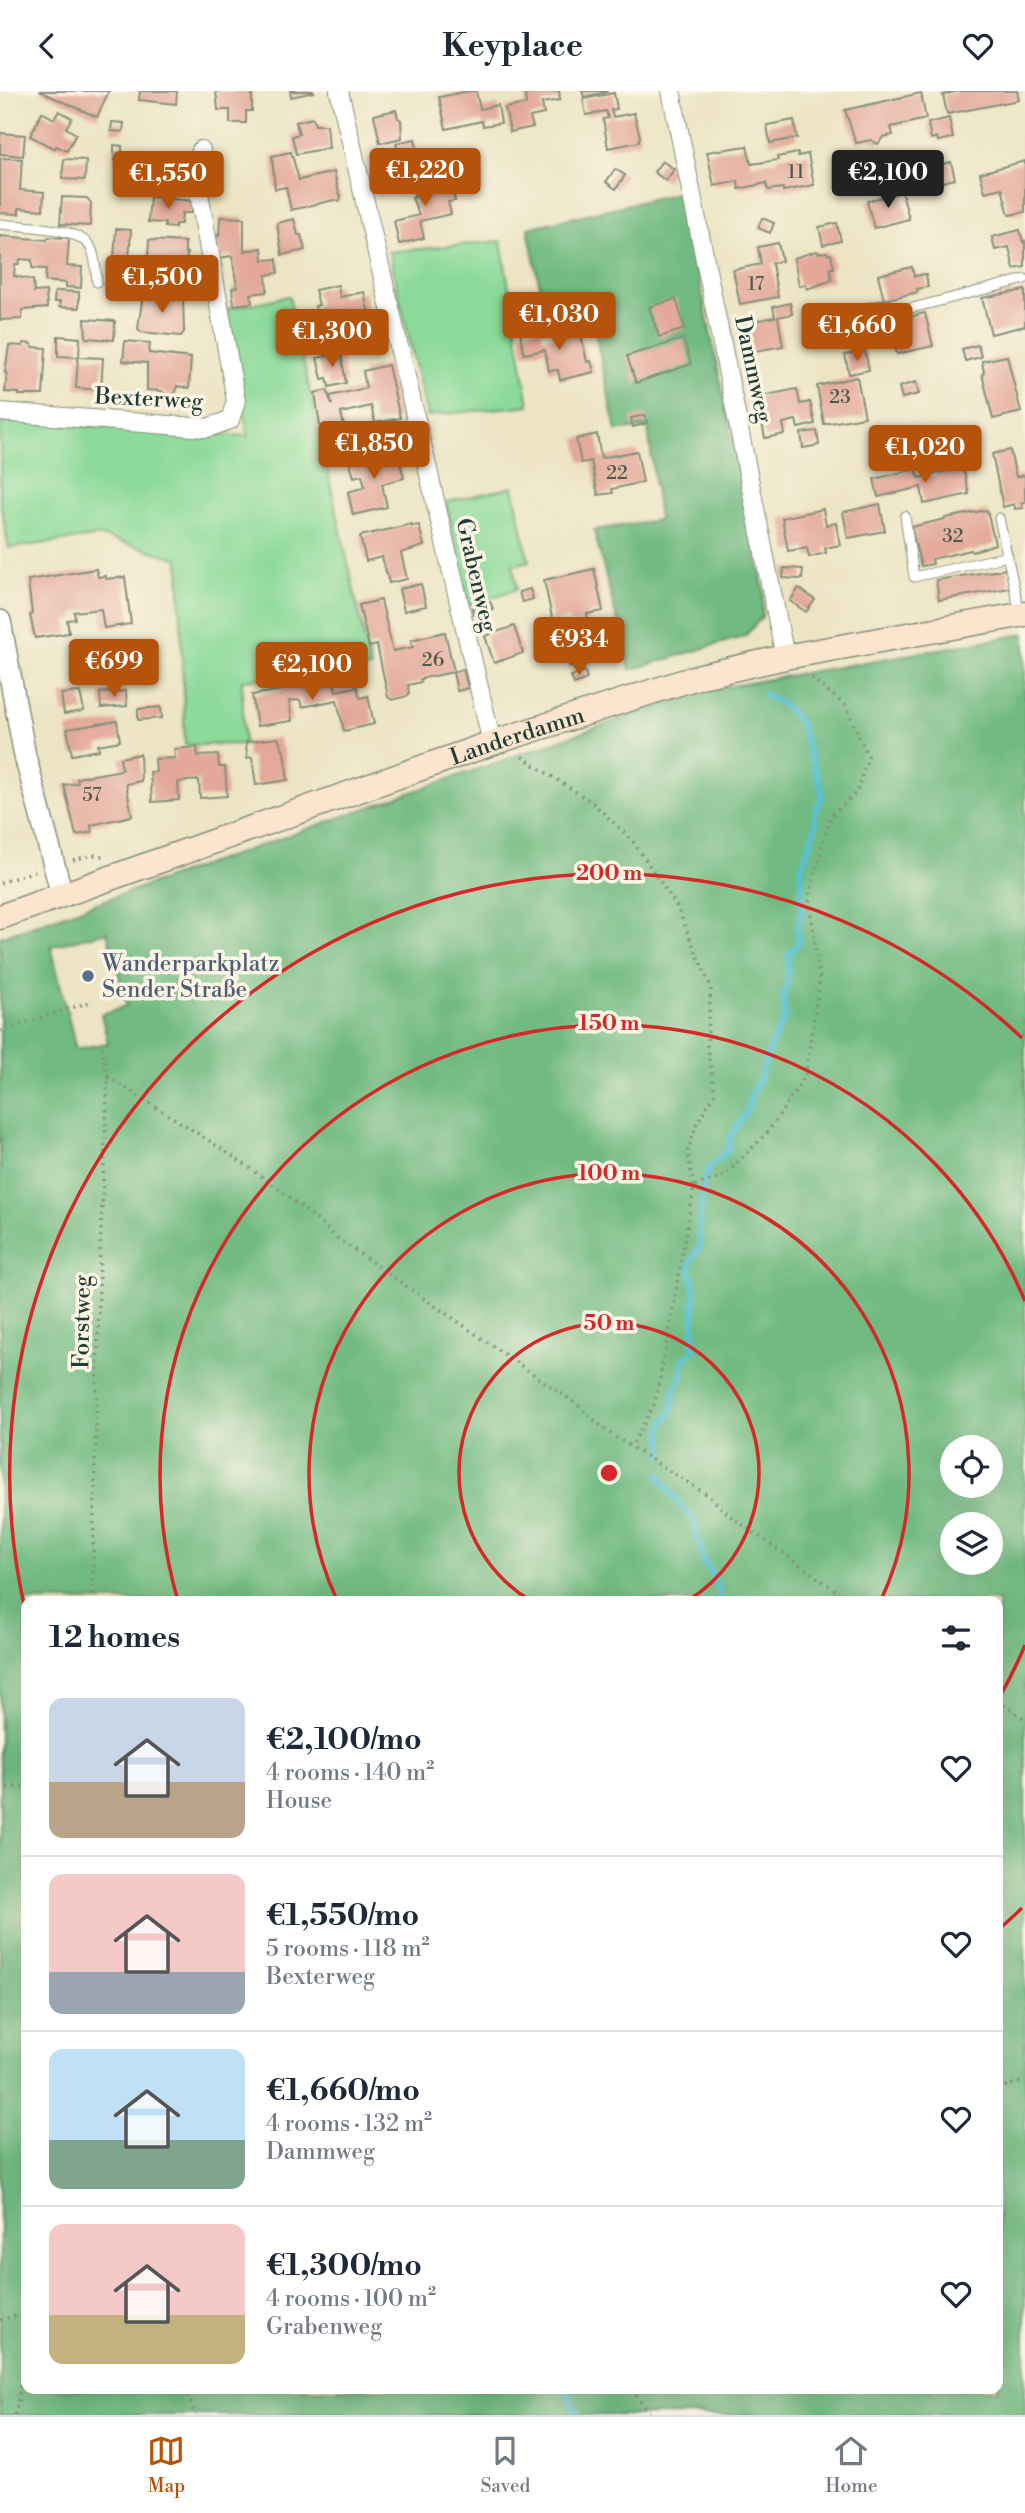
<!DOCTYPE html>
<meta charset="utf-8">
<style>
body{margin:0;font-family:"Libre Bodoni",serif;background:#f2f2f3;color:#1f2937;height:100vh;display:flex;flex-direction:column;font-size:26px;white-space:nowrap}
*{box-sizing:border-box;margin:0}
p{font-size:23px;color:#747a83}
.icon{flex:none;width:38px;height:38px;fill:none;stroke:currentColor;stroke-width:2;stroke-linecap:round;stroke-linejoin:round}
.map{position:relative;flex:1;overflow:hidden}
.details{position:absolute;left:21px;top:1505px;width:982px;height:798px;display:flex;flex-direction:column;background:#fff;border-radius:14px;box-shadow:0 7px 28px #0002}
.details>*{flex:none}
.fabs{position:absolute;left:940px;top:1344px;display:grid;gap:14px}
.fabs a{display:grid;place-items:center;width:63px;height:63px;border-radius:50%;background:#fff;box-shadow:0 7px 28px #0002;font-size:35px}
.price{position:absolute;translate:-50% -60px;padding:0 16px;border-radius:7px;background:#b45309;color:#fff;font-size:23px;line-height:46px;filter:drop-shadow(0 2px 4px #0008)}
.price::after{content:'';position:absolute;left:50%;top:42px;width:21px;height:16px;margin-left:-10px;background:inherit;clip-path:polygon(0 0,100% 0,50% 100%)}
.price.current{background:#222;color:#fff}
ul{padding:0;list-style:none}
li{display:flex;align-items:center;gap:21px;height:175px;padding:0 28px}
li+li{border-top:2px solid #e0e1e3}
li span{display:grid;place-items:center;flex:none;width:196px;height:140px;border-radius:14px;color:#555}
li>.icon{margin-inline-start:auto}
span .icon{width:84px;height:84px;fill:#fffc;stroke-width:1}
li b{font-size:30px}
h2{display:flex;justify-content:space-between;align-items:center;height:84px;padding:0 28px;font-size:30px}
header{display:flex;justify-content:space-between;align-items:center;height:91px;padding:0 28px;background:#fff;font-size:32px;font-weight:700}
.tab-bar{display:flex;justify-content:space-around;align-items:center;height:98px;border-top:2px solid #e0e1e3;background:#fff;font-size:19px;color:#747a83}
.tab-bar a{display:grid;justify-items:center;gap:4px}
.tab-bar .current{color:#b45309}
.map>svg:first-child{display:block}
.green{fill:#8cda99;stroke:#568c66;stroke-width:2}
.forest{fill:#71ba81;stroke:#487c5a;stroke-width:2;fill-rule:evenodd}
.lines{fill:none;stroke-linecap:round;stroke-linejoin:round}
.stream{stroke:#56c1d1;stroke-width:6}
.building{fill:#e3a899}
.service-casing{stroke:#86907c;stroke-width:11}
.minor-casing{stroke:#86907c;stroke-width:20}
.tertiary-casing{stroke:#86907c;stroke-width:24}
.secondary-casing{stroke:#86907c;stroke-width:27}
.path{stroke:#86907c;stroke-width:3.5;stroke-dasharray:2 5;stroke-linecap:butt}
.service{stroke:#fff;stroke-width:9}
.minor{stroke:#fff;stroke-width:18}
.tertiary{stroke:#fff;stroke-width:21}
.secondary{stroke:#fbe5cf;stroke-width:24}
.ring{fill:none;stroke:#d62828;stroke-width:3.5}
.service-dot{fill:#5c6f8a;stroke:#fcf5e5;stroke-width:2.5}
.labels{text-anchor:middle;stroke-width:7;stroke-linejoin:round;paint-order:stroke}
.number-label{font-size:19px;fill:#50584d}
.street-label{font-size:23px;fill:#1f3d34;stroke:#fcf5e5}
.service-label{font-size:23px;fill:#4e5e75;stroke:#fcf5e5;text-anchor:start}
.centre{fill:#d62828;stroke:#fcf5e5;stroke-width:3.5}
.ring-label{font-size:21px;text-anchor:middle;font-weight:bold;fill:#d62828;stroke:#fcf5e5;stroke-width:7;stroke-linejoin:round;paint-order:stroke}
</style>
<header><svg class="icon" aria-label="back" viewBox="0 0 24 24"><path d="M15 5l-7 7 7 7"/></svg>Keyplace<svg class="icon" aria-label="heart" viewBox="0 0 24 24"><path d="M12 20l-8-8c-3-5 5-10 8-4 3-6 11-1 8 4z"/></svg></header>
<div class="map">
<svg width="1025" height="2324" viewBox="0 0 1025 2324">
<rect width="100%" height="100%" fill="#fcf5e5"/>
<filter id="ink" filterUnits="userSpaceOnUse"><feTurbulence type="fractalNoise" baseFrequency=".0143" numOctaves="2"/><feDisplacementMap in="SourceGraphic" scale="14" xChannelSelector="R" yChannelSelector="G"/><feConvolveMatrix kernelMatrix="1 2 1 2 8 2 1 2 1" color-interpolation-filters="sRGB"/></filter>
<filter id="wash" filterUnits="userSpaceOnUse"><feTurbulence type="fractalNoise" baseFrequency=".00686" numOctaves="4" result="noise"/><feDisplacementMap in="SourceGraphic" scale="28" xChannelSelector="R" yChannelSelector="G"/><feGaussianBlur stdDeviation="1.57" result="paint"/><feColorMatrix in="noise" values="0 0 0 0 0 0 0 0 0 0 0 0 0 0 0 0 0 1.4 0 .05"/><feComposite in="paint" operator="in"/></filter>
<g filter="url(#wash)">
<rect width="100%" height="100%" fill="#ece4c3"/>
<!-- green -->
<g class="green">
<path d="M501,150L529,314L427,325L389,161Z"/>
<path d="M289,205L371,577L242,589L244,653L185,654L179,468L101,445L9,457L0,411V336L4,330L248,345L227,218Z"/>
<path d="M513,396L529,470L513,474L517,498L469,514L446,411Z"/>
</g>
<!-- forest -->
<g class="forest">
<path d="M681,101L764,500L762,526L745,545L630,579L594,439L659,429L648,336L616,340L591,222H545L528,137Z"/>
<path d="M1025,543V2324H0V846L697,601ZM107,841L127,915L101,923L108,952L76,958L51,855ZM952,1356H990V1395H952ZM952,1433H990V1472H952ZM26,1510H998V2298H26Z"/>
</g>
<g class="lines">
<!-- stream -->
<g class="stream">
<path d="M662,1365L663,1356L661,1341L664,1330L671,1323L676,1295L682,1285L681,1274L684,1268L694,1260C691,1231 700,1203 689,1175L700,1154L699,1133L705,1087L709,1077L728,1059L730,1047L748,1018L750,1006L760,987L771,954L785,926L783,904L787,895L789,863L799,851L797,839L802,819L801,779L816,734L815,721L822,707V700L800,632L784,614L765,604"/>
<path d="M658,1383L682,1417L693,1427L704,1471L714,1486L722,1510"/>
<path d="M562,2298L569,2304L577,2324"/>
</g>
</g>
<g id="blocks">
<!-- building -->
<g class="building">
<path d="M39,0H109L97,26Z"/>
<path d="M140,0H177L176,13L139,9Z"/>
<path d="M216,0H252V20H246V32H230V19H218Z"/>
<path d="M290,0H313L314,1L291,6Z"/>
<path d="M469,0H476L480,18L498,14L501,32L483,35L482,30L446,38L439,6Z"/>
<path d="M529,0H559L560,9L542,12L544,23L530,26L533,36L510,41L505,17L526,13L525,3L529,2Z"/>
<path d="M582,0H607V1L584,6Z"/>
<path d="M958,0H1017L1019,9L947,23L943,4Z"/>
<path d="M614,2L617,18L611,19L613,26L634,22L640,45L639,51L608,57L603,28L608,27L606,20L586,24L583,8Z"/>
<path d="M921,2L926,28L891,36L893,44L883,46L878,53L871,49L856,52L845,19Z"/>
<path d="M396,19L398,27L401,29L402,47L380,52L374,24Z"/>
<path d="M59,20L72,27L66,37L76,43L67,60L56,55L55,58L30,45L42,21L54,28Z"/>
<path d="M313,27L315,34H327L329,57L296,63L292,45L299,43L296,31Z"/>
<path d="M949,27L953,47L938,50L937,46L931,48L928,32Z"/>
<path d="M794,29L797,47L770,52L767,34Z"/>
<path d="M112,31L124,32L123,41L111,40Z"/>
<path d="M0,42L25,44L23,65L0,63Z"/>
<path d="M415,48L420,71L402,75L396,52Z"/>
<path d="M114,54L122,55V69H114Z"/>
<path d="M747,55L751,73L778,69L777,66L798,62V65L808,63L814,94L783,100V97L768,99L766,92L739,98L738,90L714,95L707,61Z"/>
<path d="M291,61L299,89L334,81L339,102L341,104L340,110L334,109L291,119L286,96L275,98L272,65Z"/>
<path d="M0,67L22,68L20,99L44,101L43,119L19,117V123L0,122Z"/>
<path d="M64,68L86,69L85,89L62,88Z"/>
<path d="M662,70L674,78L666,90L654,81Z"/>
<path d="M1025,70V121L1009,124L1002,97L985,101L980,82Z"/>
<path d="M951,71L955,88L910,99L906,81Z"/>
<path d="M615,78L625,84L616,98L606,91Z"/>
<path d="M169,81H180L179,96L168,95Z"/>
<path d="M442,86L445,97L452,96L455,110L448,111L451,123L420,130L424,147L399,153L394,130L419,124L412,107L415,106L411,93Z"/>
<path d="M902,101L909,128L874,137L867,110Z"/>
<path d="M62,106L87,107L91,112L90,135L60,133Z"/>
<path d="M150,106L193,110L192,122H182L181,133H175V137L165,136V132L148,131Z"/>
<path d="M220,126L244,127V160L262,157L263,169L277,168L278,182L266,184L267,199L266,201L251,203L252,212L234,214L232,197L237,196L232,165L219,167L216,144L219,145Z"/>
<path d="M762,127L774,132L770,142L758,137Z"/>
<path d="M294,128L298,144H301L305,159L282,164L277,132Z"/>
<path d="M837,132L841,150L823,154L819,136Z"/>
<path d="M116,138L131,139L127,197L112,196Z"/>
<path d="M1020,139L1023,151L1025,150V176L1014,178L1009,156L995,159L992,146Z"/>
<path d="M0,145L47,149L48,146L69,147L67,175L82,176L81,197L66,196V192L45,190L46,178L32,177V169L20,168L19,173H15L14,185L33,189L34,201L46,200L47,217L22,219V228L0,229Z"/>
<path d="M149,149L185,151V162H187L185,196L143,193L144,183H147Z"/>
<path d="M778,152L782,170L772,172L778,206L740,213L733,179L761,173L758,156Z"/>
<path d="M817,160L818,162L827,161L828,164L831,163L834,177H830L832,189L807,198L806,194L799,195L794,167Z"/>
<path d="M912,176L914,185L926,183L928,196L917,198L918,201L884,209L878,184Z"/>
<path d="M338,194L340,206L364,201L372,236L336,245L333,233L320,236L315,215L319,214L315,199Z"/>
<path d="M1025,199V235L991,243L982,207Z"/>
<path d="M60,200L79,201V217L59,216L60,211H54L55,201Z"/>
<path d="M143,203L183,206L184,241L181,245L141,241L138,238Z"/>
<path d="M676,208L685,238L659,246L649,216Z"/>
<path d="M882,209L887,232L861,237L856,215Z"/>
<path d="M790,212L792,223L778,226L783,255L749,261L744,232L775,226L773,216Z"/>
<path d="M925,222L933,255L897,263L889,231Z"/>
<path d="M85,228L115,230L114,249L86,247Z"/>
<path d="M541,237L543,247L580,239L587,271L591,270L594,281L560,289L558,279L549,280L545,259L524,263L520,241Z"/>
<path d="M58,245L80,247L79,266L103,267L101,299L76,297L78,266L58,265Z"/>
<path d="M683,248L691,273L636,292L627,265Z"/>
<path d="M125,250L150,252L149,262L191,267L189,297L177,295L176,301L171,304L164,303L162,300L147,299V272L123,270Z"/>
<path d="M23,252L32,253V256L46,257L43,304H19V302L5,301L7,282H5L9,254L23,255Z"/>
<path d="M978,254L981,266L965,270L962,258Z"/>
<path d="M865,260L869,279L849,283L845,264Z"/>
<path d="M341,262L346,292L329,296L327,287L322,288L317,267Z"/>
<path d="M1007,265L1021,321L993,328L982,283L984,282L982,270Z"/>
<path d="M388,274L400,327L375,332L371,315L341,322L344,336L321,341L315,302L327,299L332,314L330,305L366,297L363,280Z"/>
<path d="M857,286L865,326L824,333L817,295Z"/>
<path d="M916,291L919,303L902,307L899,296Z"/>
<path d="M797,298L800,313L810,311L815,333L798,337L796,329L783,332L785,343L765,347L757,306Z"/>
<path d="M645,324L647,332L633,336L631,327Z"/>
<path d="M817,340L819,354L803,357L801,342Z"/>
<path d="M597,343L601,367L637,360L643,391L612,398L613,402L598,404L591,370L581,372L576,348Z"/>
<path d="M1010,359L1016,386L1025,384V411L1021,412L1023,417L1015,418L1014,413L1003,416L992,363Z"/>
<path d="M397,360L404,387L382,393L387,416L353,424L348,401L365,396L362,384L354,386L350,372Z"/>
<path d="M963,376L969,403L924,413L921,396L878,406L874,388L916,378L919,387Z"/>
<path d="M880,413L885,440L848,447L843,421Z"/>
<path d="M823,418L826,434L836,432L840,454L825,457L826,462L809,466L807,457L788,460L782,427Z"/>
<path d="M987,419L995,453L972,461L971,459L932,468L933,473L921,475L911,436L945,428V427Z"/>
<path d="M412,433V435L419,434L424,455L401,462L407,488L389,492L382,466L366,470L360,445Z"/>
<path d="M784,477L803,478L802,488L783,487Z"/>
<path d="M96,478L98,486L105,485V488L125,486L131,533L104,537L101,518L74,521L75,528L67,529L69,542L35,547L30,524L32,523L28,489Z"/>
<path d="M594,478L603,520L587,523L588,529L570,533L569,527L553,531L544,489Z"/>
<path d="M1007,478L1010,497L939,509L936,489Z"/>
<path d="M421,493L426,515L404,520L399,498Z"/>
<path d="M799,497L815,509L806,521L790,510Z"/>
<path d="M530,498L533,508L522,511L519,501Z"/>
<path d="M381,509L393,560L413,556L411,549L445,541L454,581L463,578L468,597L457,600L453,581L420,588L421,591L408,594L409,602L407,605L392,609L388,606L377,554L369,556L359,514Z"/>
<path d="M490,511L493,518L474,524L472,517Z"/>
<path d="M514,535L523,562L494,572L485,545Z"/>
<path d="M602,549L606,568L570,576L566,556Z"/>
<path d="M585,580L587,588L574,593L571,585Z"/>
<path d="M332,584L336,600L357,596L360,607L368,605L374,633L344,640L337,609L302,616L300,609L289,610L292,630L257,635L252,604L283,599L282,587L295,586V589L310,585L311,589Z"/>
<path d="M126,600L127,615L101,617L100,602Z"/>
<path d="M80,601L84,620L64,623L61,603Z"/>
<path d="M161,616L162,627L138,629V618Z"/>
<path d="M117,630L120,650L98,654L99,659L72,664L67,638Z"/>
<path d="M278,647L284,661L288,689L256,694L252,666L247,667L246,651Z"/>
<path d="M197,656L198,665L218,664L219,676H225L227,705L200,707L199,689L178,691L179,709L152,711L150,681H156L155,668L175,667L174,658Z"/>
<path d="M140,663L141,690L126,693L132,725L91,734L92,741L76,744L64,694L78,692L77,687L122,679L120,667Z"/>
</g>
</g>
</g>
<g filter="url(#ink)">
<use href="#blocks" fill-opacity="0" stroke="#86907c" stroke-width="2"/>
<g class="lines">
<!-- service casing -->
<g class="service-casing">
<g id="service">
<path d="M0,133C23,136 79,135 91,157C96,167 96,180 97,191"/>
<path d="M889,223L1025,188"/>
<path d="M905,425L914,486L1008,465"/>
<path d="M999,427L1020,523"/>
</g>
</g>
<!-- minor casing -->
<g class="minor-casing">
<g id="minor">
<path d="M339,0L492,652"/>
<path d="M671,0L785,566"/>
<path d="M0,321L207,337L230,329L236,310L197,91L201,59"/>
</g>
</g>
<!-- tertiary casing -->
<g class="tertiary-casing">
<path id="tertiary" d="M0,530L25,665L62,804"/>
</g>
<!-- secondary casing -->
<g class="secondary-casing">
<g id="secondary">
<path id="s1" d="M0,826L492,652L701,585L785,566L1025,523"/>
</g>
</g>
<!-- path -->
<g class="path">
<path d="M522,666L593,712L632,749L676,814L711,896L707,955L715,1002L697,1032L687,1061L694,1095L667,1251L655,1312L631,1356"/>
<path d="M73,769L93,764L103,765"/>
<path d="M0,792L35,780"/>
<path d="M0,940L90,911"/>
<path d="M108,986C187,1036 269,1083 337,1147L575,1312L609,1342L706,1403L733,1427L851,1510"/>
<path d="M695,1095L724,1085L768,1041L805,985L820,888L809,806L830,726L857,701L868,666L846,615L809,585"/>
<path d="M92,1510L100,1158L108,986L101,953"/>
<path d="M998,1610L1025,1628"/>
<path d="M0,1696H26"/>
<path d="M998,1997L1025,1990"/>
<path d="M0,2229L26,2222"/>
<path d="M185,2298L196,2324"/>
<path d="M632,2298L650,2324"/>
<path d="M15,2324L26,2271"/>
</g>
<!-- service -->
<use href="#service" class="service"/>
<!-- minor -->
<use href="#minor" class="minor"/>
<!-- tertiary -->
<use href="#tertiary" class="tertiary"/>
<!-- secondary -->
<use href="#secondary" class="secondary"/>
</g>
</g>
<!-- distance rings -->
<g class="ring">
<path d="M531 1510A150 150 0 1 1 687 1510"/>
<path d="M337 1509A300 300 0 1 1 881 1509"/>
<path d="M1025 1554A450 450 0 0 1 999 1607M178 1510A450 450 0 0 1 1025 1210"/>
<path d="M1022 1817A600 600 0 0 1 999 1838M26 1522A600 600 0 0 1 1022 947"/>
</g>
<!-- markers -->
<circle class="service-dot" cx="88" cy="885" r="7"/>
<g class="labels">
<!-- number labels -->
<g class="number-label">
<text x="796" y="87">11</text>
<text x="756" y="199">17</text>
<text x="840" y="312">23</text>
<text x="617" y="388">22</text>
<text x="953" y="451">32</text>
<text x="433" y="575">26</text>
<text x="92" y="710">57</text>
</g>
<!-- street labels -->
<g class="street-label">
<text transform="translate(754 278) rotate(78)" y="8">Dammweg</text>
<text transform="translate(149 307) rotate(3)" y="8">Bexterweg</text>
<text transform="translate(477 484) rotate(77)" y="8">Grabenweg</text>
<text dy="8" stroke="none"><textPath href="#s1" startOffset="548">Landerdamm</textPath></text>
<text transform="translate(81 1231) rotate(-89)" y="8">Forstweg</text>
</g>
<!-- service labels -->
<g class="service-label">
<text x="102" y="880">Wanderparkplatz<tspan x="102" dy="26">Sender Straße</tspan></text>
</g>
</g>
<circle cx="609" cy="1382" r="10" class="centre"/>
<g class="ring-label">
<text x="609" y="789">200 m</text>
<text x="609" y="939">150 m</text>
<text x="609" y="1089">100 m</text>
<text x="609" y="1239">50 m</text>
</g>
</svg>
<div class="fabs">
<a><svg class="icon" aria-label="locate" viewBox="0 0 24 24"><circle cx="12" cy="12" r="6"/><path d="M12 2v4M12 18v4M2 12h4M18 12h4"/></svg></a>
<a><svg class="icon" aria-label="layers" viewBox="0 0 24 24"><path d="M12 4l9 5-9 5-9-5zM3 14l9 5 9-5"/></svg></a>
</div>
<b class="price" style="left:425px;top:117px">€1,220</b>
<b class="price current" style="left:888px;top:119px">€2,100</b>
<b class="price" style="left:168px;top:120px">€1,550</b>
<b class="price" style="left:162px;top:224px">€1,500</b>
<b class="price" style="left:559px;top:261px">€1,030</b>
<b class="price" style="left:857px;top:272px">€1,660</b>
<b class="price" style="left:332px;top:278px">€1,300</b>
<b class="price" style="left:374px;top:390px">€1,850</b>
<b class="price" style="left:925px;top:394px">€1,020</b>
<b class="price" style="left:579px;top:586px">€934</b>
<b class="price" style="left:114px;top:608px">€699</b>
<b class="price" style="left:312px;top:611px">€2,100</b>
<section class="details">
<h2>12 homes<svg class="icon" aria-label="filters" viewBox="0 0 24 24"><path d="M4 7h16M4 17h16"/><circle cx="9" cy="7" r="2"/><circle cx="15" cy="17" r="2"/></svg></h2>
<ul>
<li><span style="background:linear-gradient(#c9d6e8 60%,#b9a48a 0)"><svg class="icon" aria-label="home" viewBox="0 0 24 24"><path d="M3 11l9-7 9 7M6 9v11h12V9"/></svg></span><div><b>€2,100/mo</b><p>4 rooms · 140 m²</p><p>House</p></div><svg class="icon" aria-label="heart" viewBox="0 0 24 24"><path d="M12 20l-8-8c-3-5 5-10 8-4 3-6 11-1 8 4z"/></svg></li>
<li><span style="background:linear-gradient(#f6c9c9 70%,#9aa5b1 0)"><svg class="icon" aria-label="home" viewBox="0 0 24 24"><path d="M3 11l9-7 9 7M6 9v11h12V9"/></svg></span><div><b>€1,550/mo</b><p>5 rooms · 118 m²</p><p>Bexterweg</p></div><svg class="icon" aria-label="heart" viewBox="0 0 24 24"><path d="M12 20l-8-8c-3-5 5-10 8-4 3-6 11-1 8 4z"/></svg></li>
<li><span style="background:linear-gradient(#bfe0f5 65%,#7fa58c 0)"><svg class="icon" aria-label="home" viewBox="0 0 24 24"><path d="M3 11l9-7 9 7M6 9v11h12V9"/></svg></span><div><b>€1,660/mo</b><p>4 rooms · 132 m²</p><p>Dammweg</p></div><svg class="icon" aria-label="heart" viewBox="0 0 24 24"><path d="M12 20l-8-8c-3-5 5-10 8-4 3-6 11-1 8 4z"/></svg></li>
<li><span style="background:linear-gradient(#f6c9c9 65%,#c2b280 0)"><svg class="icon" aria-label="home" viewBox="0 0 24 24"><path d="M3 11l9-7 9 7M6 9v11h12V9"/></svg></span><div><b>€1,300/mo</b><p>4 rooms · 100 m²</p><p>Grabenweg</p></div><svg class="icon" aria-label="heart" viewBox="0 0 24 24"><path d="M12 20l-8-8c-3-5 5-10 8-4 3-6 11-1 8 4z"/></svg></li>
</ul>
</section>
</div>
<nav class="tab-bar">
<a class="current"><svg class="icon" aria-label="map" viewBox="0 0 24 24"><path d="M3 6l6-2 6 2 6-2v14l-6 2-6-2-6 2zM9 4v14M15 6v14"/></svg>Map</a>
<a><svg class="icon" aria-label="saved" viewBox="0 0 24 24"><path d="M7 4h10v16l-5-4-5 4z"/></svg>Saved</a>
<a><svg class="icon" aria-label="home" viewBox="0 0 24 24"><path d="M3 11l9-7 9 7M6 9v11h12V9"/></svg>Home</a>
</nav>
